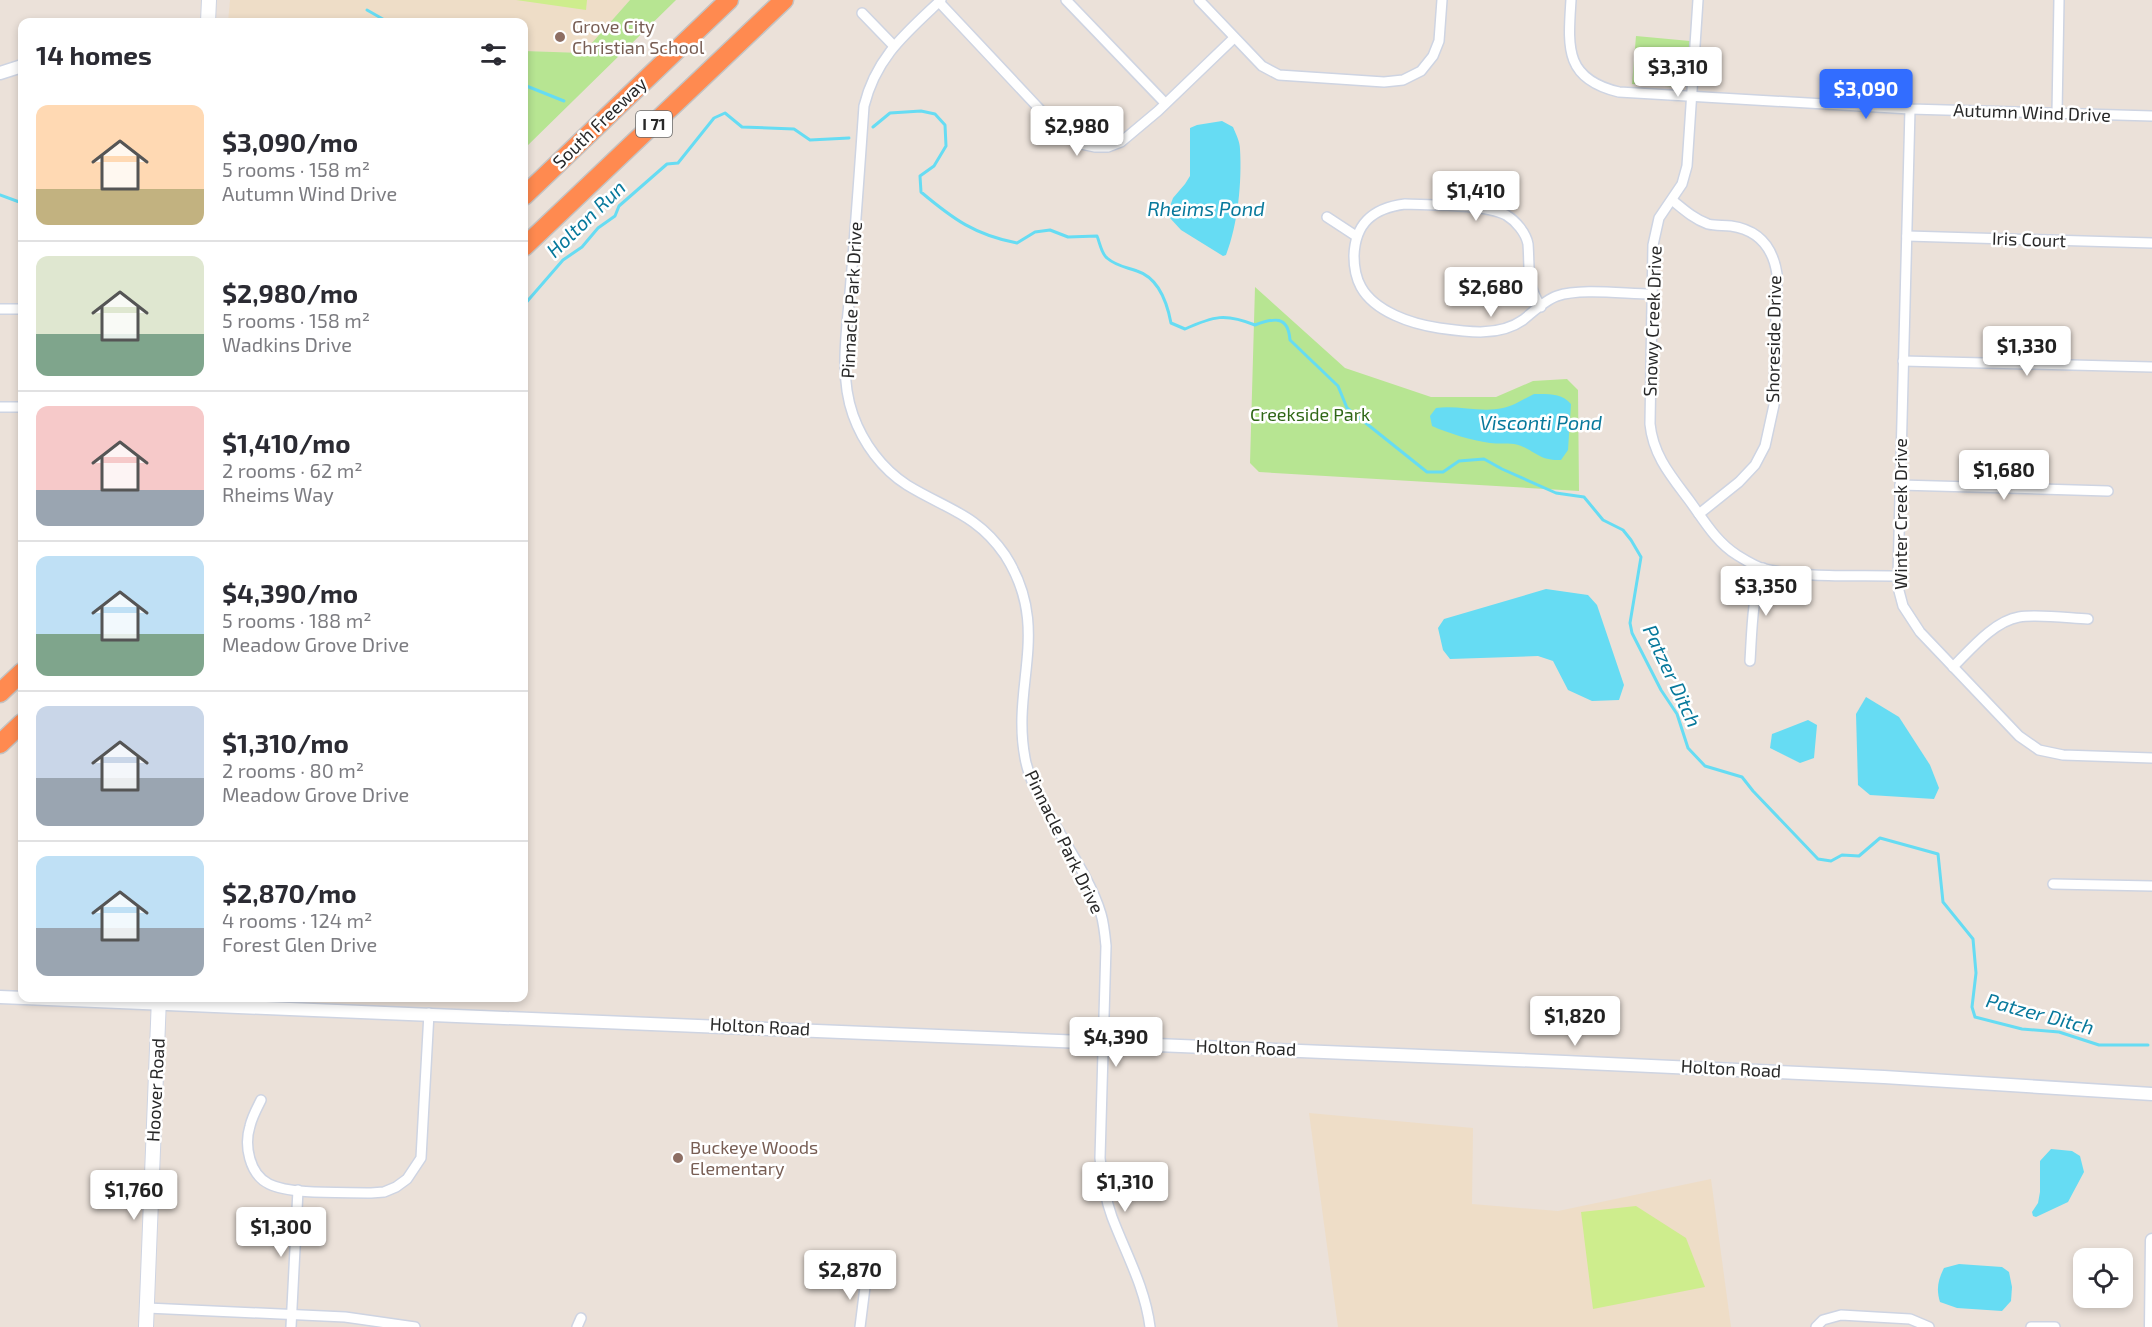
<!DOCTYPE html>
<meta charset="utf-8">
<style>
body{margin:0;font-family:"Exo 2",sans-serif;background:#f7f7f7;color:#2b2b33;height:100vh;display:flex;flex-direction:column;font-size:22px;white-space:nowrap}
*{box-sizing:border-box;margin:0}
p{font-size:20px;color:#7c7c81}
.icon{flex:none;width:33px;height:33px;fill:none;stroke:currentColor;stroke-width:2;stroke-linecap:round;stroke-linejoin:round}
.map{position:relative;flex:1;overflow:hidden}
.side{position:absolute;left:18px;top:18px;width:510px;height:984px;display:flex;flex-direction:column;background:#fff;border-radius:12px;box-shadow:0 3px 9px #0003}
.side>*{flex:none}
.fabs{position:absolute;left:2073px;top:1248px;display:grid;gap:12px}
.fabs a{display:grid;place-items:center;width:60px;height:60px;border-radius:12px;background:#fff;box-shadow:0 3px 9px #0003;font-size:30px}
.price{position:absolute;translate:-50% -51px;padding:0 14px;border-radius:6px;background:#fff;color:#222;font-size:20px;line-height:39px;filter:drop-shadow(0 2px 3px #0008)}
.price::after{content:'';position:absolute;left:50%;top:36px;width:18px;height:14px;margin-left:-9px;background:inherit;clip-path:polygon(0 0,100% 0,50% 100%)}
.price.current{background:#326dff;color:#fff}
ul{padding:0;list-style:none}
li{display:flex;align-items:center;gap:18px;height:150px;padding:0 18px}
li+li{border-top:2px solid #e1e1e2}
li span{display:grid;place-items:center;flex:none;width:168px;height:120px;border-radius:12px;color:#555}
li>.icon{margin-inline-start:auto}
span .icon{width:72px;height:72px;fill:#fffc;stroke-width:1}
li b{font-size:26px}
h2{display:flex;justify-content:space-between;align-items:center;height:72px;padding:0 18px;font-size:26px}
.map>svg:first-child{display:block}
.education{fill:#eeddc7}
.green{fill:#b7e592}
.pitch{fill:#ceed8d}
.water{fill:#66dcf3}
.lines{fill:none;stroke-linecap:round;stroke-linejoin:round}
.stream{stroke:#66dcf3;stroke-width:3}
.minor-casing{stroke:#ced4e2;stroke-width:12}
.tertiary-casing{stroke:#ced4e2;stroke-width:15}
.secondary-casing{stroke:#ced4e2;stroke-width:16}
.motorway-casing{stroke:#c3c3c3;stroke-width:21}
.minor{stroke:#fff;stroke-width:9}
.tertiary{stroke:#fff;stroke-width:12}
.secondary{stroke:#fff;stroke-width:14}
.motorway{stroke:#ff8a50;stroke-width:18}
.education-dot{fill:#8d6e63;stroke:#fff;stroke-width:2}
.labels{text-anchor:middle;stroke-width:5;stroke-linejoin:round;paint-order:stroke}
.shield{fill:#fff;stroke:#686868;stroke-width:1.5}
.shield-label{font-size:16px;font-weight:bold;fill:#282828}
.education-label{font-size:18px;fill:#785e54;stroke:#fff;text-anchor:start}
.street-label{font-size:18px;fill:#282828;stroke:#fff}
.park-label{font-size:18px;fill:#2f6716;stroke:#fff}
.water-label{font-size:20px;font-style:italic;fill:#08799c;stroke:#fff}
</style>
<div class="map">
<svg width="2152" height="1327" viewBox="0 0 2152 1327">
<rect width="100%" height="100%" fill="#ebe1d9"/>
<!-- education -->
<g class="education">
<path d="M230,0H630L583,53L524,51V22H228Z"/>
<path d="M1309,1113L1473,1128L1472,1204L1558,1211L1711,1179L1731,1327H1338Z"/>
</g>
<!-- green -->
<g class="green">
<path d="M630,0H676L524,149V51L583,53Z"/>
<path d="M1636,36L1690,41L1687,80L1685,85L1681,87L1632,84Z"/>
<path d="M1255,287L1345,368L1431,397H1496L1533,381L1567,379L1578,390L1579,491L1259,472L1250,463Z"/>
</g>
<!-- pitch -->
<g class="pitch">
<path d="M516,0H587L586,10Z"/>
<path d="M1636,1206L1686,1238L1705,1287L1593,1309L1581,1212Z"/>
</g>
<!-- water -->
<g class="water">
<path d="M1222,121L1233,127C1236,134 1240,142 1240,149C1242,182 1238,224 1226,255L1223,256L1181,230L1170,218L1169,209L1173,198L1185,184L1190,176V128L1197,125Z"/>
<path d="M1534,394C1548,394 1562,393 1571,404L1568,450L1561,460C1537,461 1534,448 1514,444C1506,443 1498,444 1490,443C1471,440 1450,434 1432,426L1430,416L1436,408C1458,405 1481,413 1503,408C1514,406 1525,398 1534,394Z"/>
<path d="M1546,589L1588,595L1597,605L1624,685L1619,700L1592,701L1568,690L1553,661L1538,656L1450,659L1443,650L1438,628L1444,619Z"/>
<path d="M1866,697L1899,717L1930,765L1939,788L1934,799L1870,795L1858,785L1856,714Z"/>
<path d="M1808,720L1817,725L1814,758L1800,763L1770,748L1772,734Z"/>
<path d="M2051,1149L2072,1151L2080,1156L2084,1172L2068,1202L2036,1217L2033,1216L2032,1212L2038,1203L2040,1192V1161Z"/>
<path d="M1959,1264L2002,1267L2009,1272L2012,1287L2011,1301L2002,1311L1957,1308L1940,1302C1936,1289 1938,1280 1944,1268Z"/>
</g>
<g class="lines">
<!-- stream -->
<g class="stream">
<path d="M367,10L388,22"/>
<path d="M524,85L564,101"/>
<path d="M873,127L890,113L921,111L935,114L945,125L946,146L934,166L920,176L921,192C953,219 975,235 1017,243L1035,232L1050,230L1068,237L1097,236C1100,243 1101,253 1107,258C1116,266 1126,267 1137,271C1159,278 1167,302 1171,323L1185,329C1214,316 1225,313 1255,325C1274,318 1288,315 1290,340L1338,386L1347,408L1427,472H1443L1459,461L1484,459L1502,469L1556,493L1584,497L1603,520L1623,530L1631,540L1641,557L1630,623L1632,633L1661,690L1677,714L1688,748L1705,766L1742,777L1753,791L1818,859L1831,861L1842,855L1859,856L1880,838L1938,854L1943,902L1973,939L1976,973L1972,1007L1975,1017L2022,1029L2059,1032L2099,1045H2148"/>
<path d="M0,195L22,203"/>
<path d="M524,305L563,260L582,247L598,228L615,216L619,206L667,164L678,163L714,118L725,113L742,127L794,129L810,140L849,138"/>
</g>
<!-- minor casing -->
<g class="minor-casing">
<g id="minor">
<path d="M941,0C906,33 876,57 864,106C860,164 856,222 851,280C848,323 838,373 853,415C863,443 882,469 907,485C946,509 977,514 1005,555C1052,628 1011,684 1025,758C1029,780 1040,798 1051,818C1067,846 1092,883 1101,914C1104,924 1105,935 1106,946L1100,1158C1102,1179 1105,1198 1112,1217C1126,1254 1145,1287 1150,1327"/>
<path d="M1066,0L1165,103"/>
<path d="M1199,0L1262,66L1279,75L1384,82L1403,80L1421,71L1433,56L1439,41L1442,0"/>
<path d="M1571,0C1568,47 1564,79 1619,92L1910,109L2152,116"/>
<path d="M1698,0L1687,166L1682,184L1659,218L1653,245L1650,424C1653,455 1671,476 1689,500C1703,519 1716,542 1737,555C1745,560 1756,567 1765,569C1805,578 1856,575 1898,576"/>
<path d="M939,2L1063,134L1081,144L1095,147H1108L1121,142L1158,111L1234,38"/>
<path d="M862,13L893,45"/>
<path d="M1910,109L1898,576L1899,591L1903,606L1920,632L2019,736L2039,750L2063,755L2152,758"/>
<path d="M2057,113L2059,0"/>
<path d="M1672,200C1683,209 1694,219 1708,224C1715,226 1724,225 1731,226C1759,230 1773,248 1777,274L1774,405L1765,446L1755,465L1739,482L1699,514"/>
<path d="M1327,217L1356,236"/>
<path d="M1907,236L2152,243"/>
<path d="M1541,307C1526,284 1530,270 1528,244C1526,233 1516,221 1506,215C1485,204 1431,205 1405,204C1373,208 1355,223 1354,256C1354,266 1356,278 1361,287C1375,312 1412,324 1439,328C1467,332 1499,337 1523,320C1533,312 1545,300 1557,296C1581,288 1625,294 1652,294"/>
<path d="M0,309H22"/>
<path d="M1903,361L2152,367"/>
<path d="M0,407H22"/>
<path d="M1900,485L2108,491"/>
<path d="M1750,661C1752,629 1752,598 1763,568"/>
<path d="M1953,667C1970,650 1994,621 2019,617C2038,614 2068,618 2088,619"/>
<path d="M2053,884L2152,886"/>
<path d="M261,1100C257,1108 252,1117 250,1126C244,1145 249,1174 269,1184C291,1195 345,1192 371,1193L384,1192L396,1187L407,1179L421,1158L429,1013"/>
<path d="M147,1308L345,1317L415,1327"/>
<path d="M291,1327L298,1190"/>
<path d="M577,1327L581,1318"/>
<path d="M860,1327L866,1279"/>
<path d="M1816,1327L1823,1320L1841,1315L1910,1319L1929,1327"/>
<path d="M2031,1327H2055"/>
</g>
</g>
<!-- tertiary casing -->
<g class="tertiary-casing">
<g id="tertiary">
<path d="M0,73L22,66"/>
<path d="M0,997L1565,1062L1884,1077L2152,1094"/>
<path d="M2151,1327L2152,1240"/>
</g>
</g>
<!-- secondary casing -->
<g class="secondary-casing">
<g id="secondary">
<path d="M208,22L209,0"/>
<path d="M146,1327L159,998"/>
</g>
</g>
<!-- motorway casing -->
<g class="motorway-casing">
<g id="motorway">
<path d="M524,196L729,0"/>
<path d="M524,247L784,0"/>
<path d="M0,693L22,672"/>
<path d="M0,744L22,723"/>
</g>
</g>
<!-- minor -->
<use href="#minor" class="minor"/>
<!-- tertiary -->
<use href="#tertiary" class="tertiary"/>
<!-- secondary -->
<use href="#secondary" class="secondary"/>
<!-- motorway -->
<use href="#motorway" class="motorway"/>
</g>
<!-- markers -->
<g class="education-dot">
<circle cx="560" cy="37" r="6"/>
<circle cx="678" cy="1158" r="6"/>
</g>
<g class="labels">
<!-- shield labels -->
<rect class="shield" x="636" y="111" width="36" height="26" rx="4.5"/>
<g class="shield-label">
<text x="654" y="130">I 71</text>
</g>
<!-- education labels -->
<g class="education-label">
<text x="572" y="33">Grove City<tspan x="572" dy="21">Christian School</tspan></text>
<text x="690" y="1154">Buckeye Woods<tspan x="690" dy="21">Elementary</tspan></text>
</g>
<!-- street labels -->
<g class="street-label">
<text transform="translate(2032 113) rotate(2)" y="6">Autumn Wind Drive</text>
<text transform="translate(600 123) rotate(-44)" y="6">South Freeway</text>
<text transform="translate(2029 240) rotate(2)" y="6">Iris Court</text>
<text transform="translate(852 300) rotate(-87)" y="6">Pinnacle Park Drive</text>
<text transform="translate(1653 321) rotate(-88)" y="6">Snowy Creek Drive</text>
<text transform="translate(1774 339) rotate(-89)" y="6">Shoreside Drive</text>
<text transform="translate(1901 514) rotate(-90)" y="6">Winter Creek Drive</text>
<text transform="translate(1064 842) rotate(64)" y="6">Pinnacle Park Drive</text>
<text transform="translate(760 1027) rotate(3)" y="6">Holton Road</text>
<text transform="translate(1246 1048) rotate(2)" y="6">Holton Road</text>
<text transform="translate(1731 1069) rotate(3)" y="6">Holton Road</text>
<text transform="translate(156 1090) rotate(-87)" y="6">Hoover Road</text>
</g>
<!-- park labels -->
<g class="park-label">
<text x="1310" y="421">Creekside Park</text>
</g>
<!-- water labels -->
<g class="water-label">
<text x="1206" y="216">Rheims Pond</text>
<text transform="translate(586 219) rotate(-44)" y="7">Holton Run</text>
<text x="1541" y="430">Visconti Pond</text>
<text transform="translate(1672 676) rotate(65)" y="7">Patzer Ditch</text>
<text transform="translate(2040 1014) rotate(15)" y="7">Patzer Ditch</text>
</g>
</g>
</svg>
<div class="fabs">
<a><svg class="icon" aria-label="locate" viewBox="0 0 24 24"><circle cx="12" cy="12" r="6"/><path d="M12 2v4M12 18v4M2 12h4M18 12h4"/></svg></a>
</div>
<b class="price" style="left:1678px;top:98px">$3,310</b>
<b class="price current" style="left:1866px;top:120px">$3,090</b>
<b class="price" style="left:1077px;top:157px">$2,980</b>
<b class="price" style="left:1476px;top:222px">$1,410</b>
<b class="price" style="left:1491px;top:318px">$2,680</b>
<b class="price" style="left:2027px;top:377px">$1,330</b>
<b class="price" style="left:2004px;top:501px">$1,680</b>
<b class="price" style="left:1766px;top:617px">$3,350</b>
<b class="price" style="left:1575px;top:1047px">$1,820</b>
<b class="price" style="left:1116px;top:1068px">$4,390</b>
<b class="price" style="left:1125px;top:1213px">$1,310</b>
<b class="price" style="left:134px;top:1221px">$1,760</b>
<b class="price" style="left:281px;top:1258px">$1,300</b>
<b class="price" style="left:850px;top:1301px">$2,870</b>
<section class="side">
<h2>14 homes<svg class="icon" aria-label="filters" viewBox="0 0 24 24"><path d="M4 7h16M4 17h16"/><circle cx="9" cy="7" r="2"/><circle cx="15" cy="17" r="2"/></svg></h2>
<ul>
<li><span style="background:linear-gradient(#ffd9b3 70%,#c2b280 0)"><svg class="icon" aria-label="home" viewBox="0 0 24 24"><path d="M3 11l9-7 9 7M6 9v11h12V9"/></svg></span><div><b>$3,090/mo</b><p>5 rooms · 158 m²</p><p>Autumn Wind Drive</p></div></li>
<li><span style="background:linear-gradient(#dfe7d0 65%,#7fa58c 0)"><svg class="icon" aria-label="home" viewBox="0 0 24 24"><path d="M3 11l9-7 9 7M6 9v11h12V9"/></svg></span><div><b>$2,980/mo</b><p>5 rooms · 158 m²</p><p>Wadkins Drive</p></div></li>
<li><span style="background:linear-gradient(#f6c9c9 70%,#9aa5b1 0)"><svg class="icon" aria-label="home" viewBox="0 0 24 24"><path d="M3 11l9-7 9 7M6 9v11h12V9"/></svg></span><div><b>$1,410/mo</b><p>2 rooms · 62 m²</p><p>Rheims Way</p></div></li>
<li><span style="background:linear-gradient(#bfe0f5 65%,#7fa58c 0)"><svg class="icon" aria-label="home" viewBox="0 0 24 24"><path d="M3 11l9-7 9 7M6 9v11h12V9"/></svg></span><div><b>$4,390/mo</b><p>5 rooms · 188 m²</p><p>Meadow Grove Drive</p></div></li>
<li><span style="background:linear-gradient(#c9d6e8 60%,#9aa5b1 0)"><svg class="icon" aria-label="home" viewBox="0 0 24 24"><path d="M3 11l9-7 9 7M6 9v11h12V9"/></svg></span><div><b>$1,310/mo</b><p>2 rooms · 80 m²</p><p>Meadow Grove Drive</p></div></li>
<li><span style="background:linear-gradient(#bfe0f5 60%,#9aa5b1 0)"><svg class="icon" aria-label="home" viewBox="0 0 24 24"><path d="M3 11l9-7 9 7M6 9v11h12V9"/></svg></span><div><b>$2,870/mo</b><p>4 rooms · 124 m²</p><p>Forest Glen Drive</p></div></li>
</ul>
</section>
</div>
